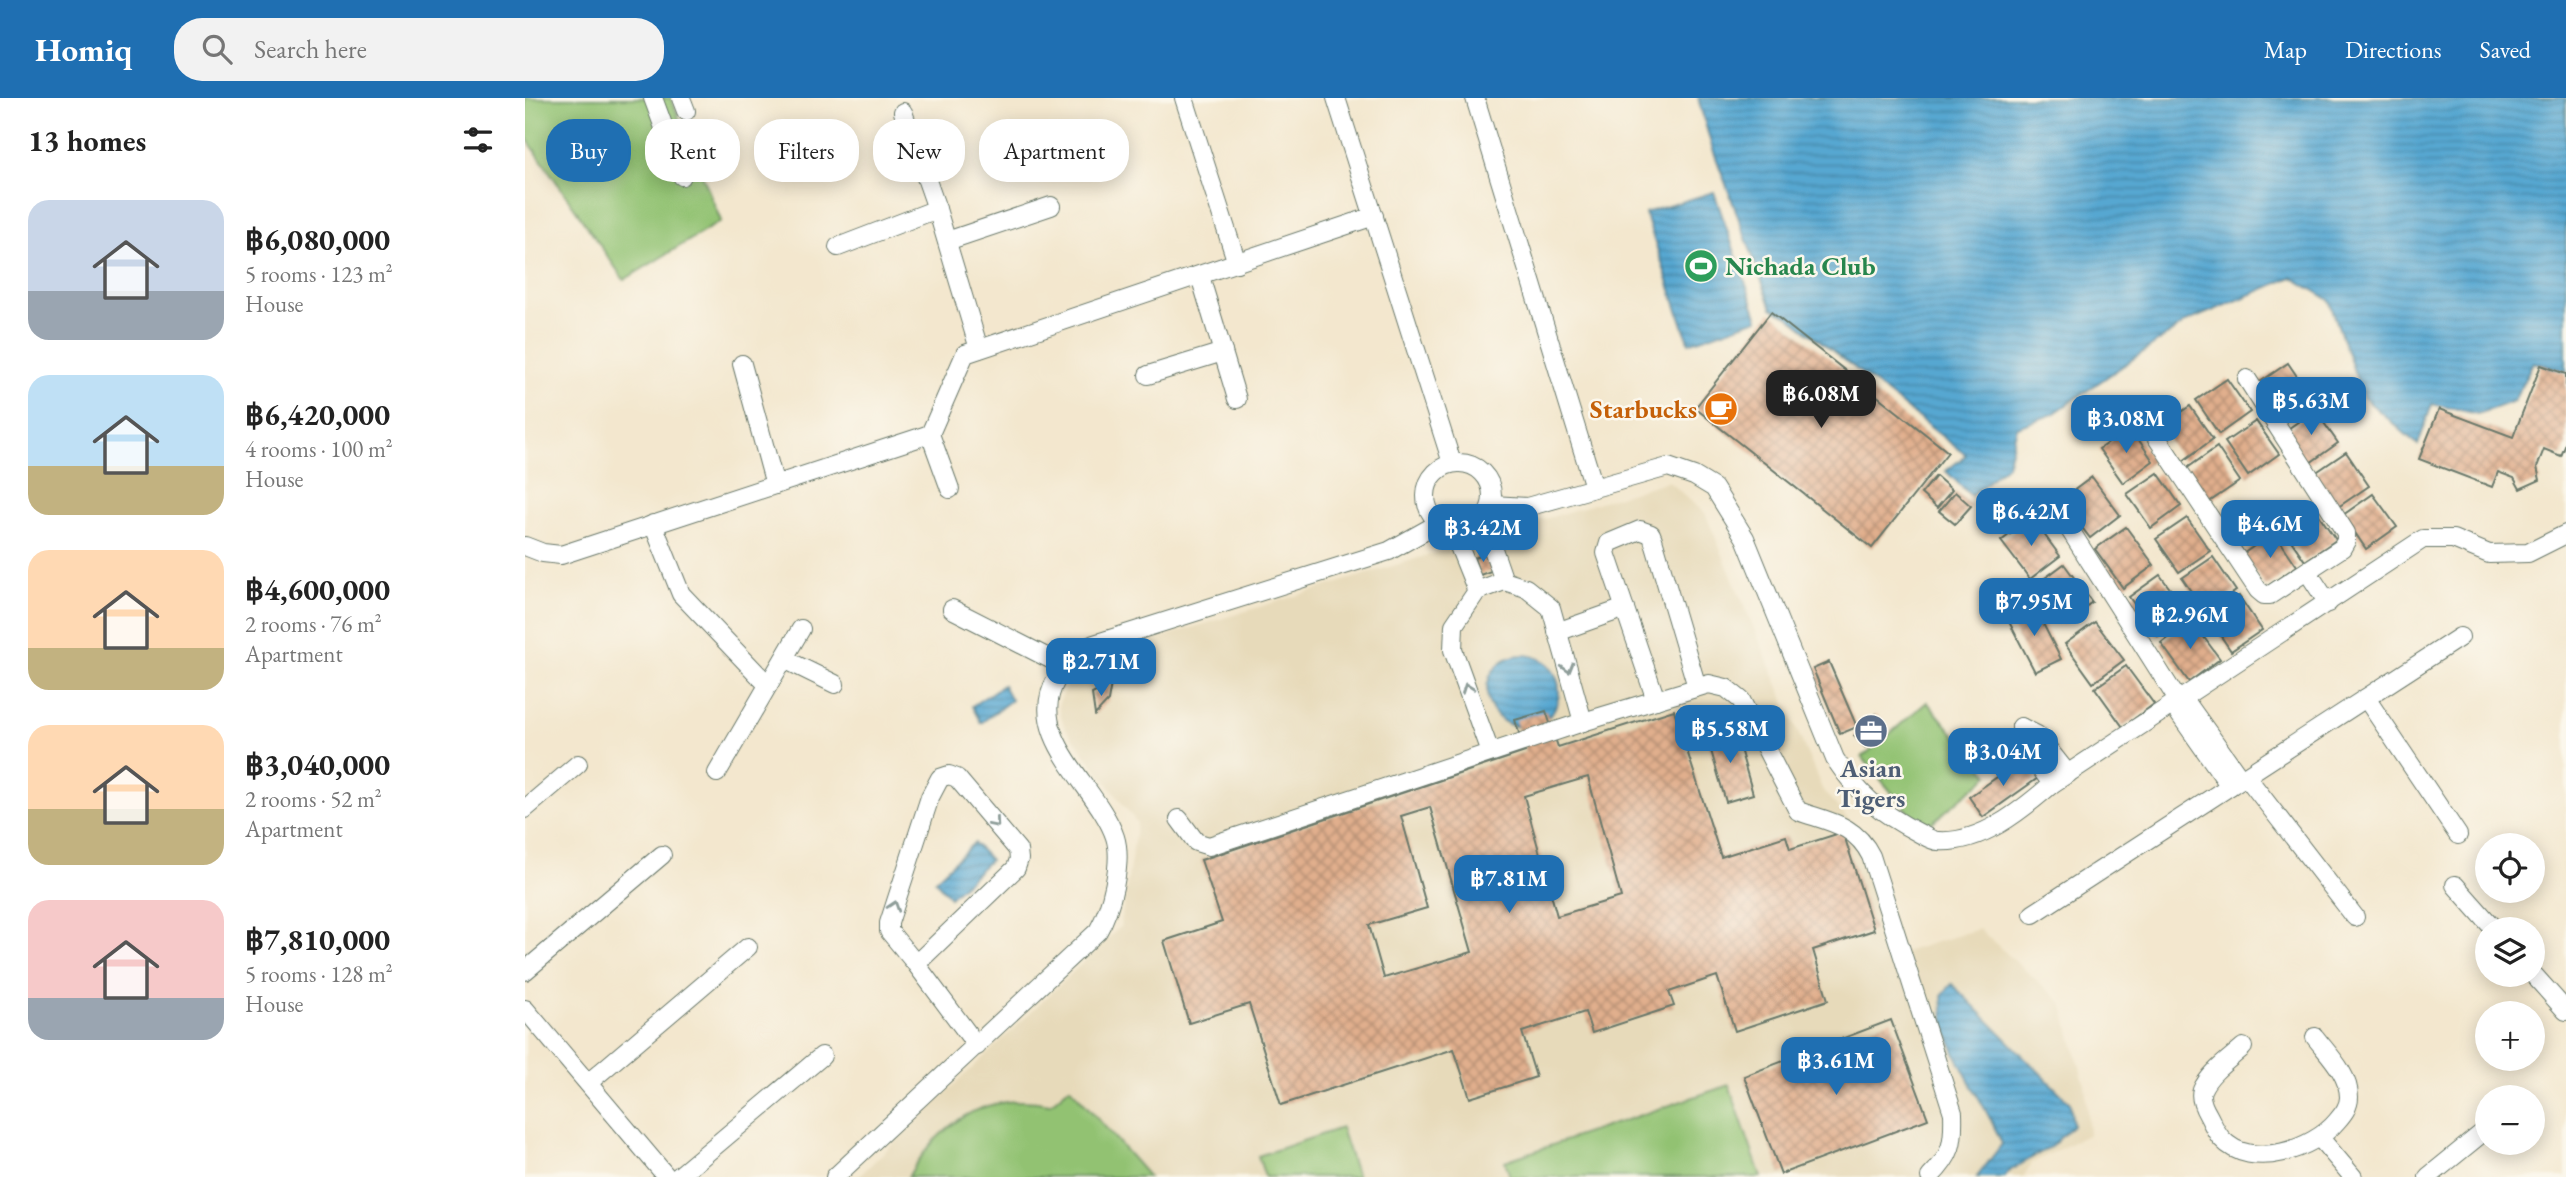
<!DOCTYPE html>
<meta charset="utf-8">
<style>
body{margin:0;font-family:"EB Garamond",serif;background:#f2f2f2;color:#222;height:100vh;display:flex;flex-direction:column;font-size:26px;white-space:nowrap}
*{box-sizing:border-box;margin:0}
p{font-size:23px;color:#767676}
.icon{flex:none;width:38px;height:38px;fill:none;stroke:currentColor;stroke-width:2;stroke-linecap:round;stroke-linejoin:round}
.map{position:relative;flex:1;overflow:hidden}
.details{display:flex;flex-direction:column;background:#fff;width:525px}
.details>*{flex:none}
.top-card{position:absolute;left:21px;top:21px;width:665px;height:63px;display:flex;gap:14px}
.controls{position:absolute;left:1950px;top:735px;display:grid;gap:14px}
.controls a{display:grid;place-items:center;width:70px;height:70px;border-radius:50%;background:#fff;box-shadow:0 4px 18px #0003;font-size:35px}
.price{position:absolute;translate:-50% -60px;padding:0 16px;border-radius:14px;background:#1f6fb2;color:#fff;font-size:23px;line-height:46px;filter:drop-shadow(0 2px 4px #0008)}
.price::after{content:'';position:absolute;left:50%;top:42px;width:21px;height:16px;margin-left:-10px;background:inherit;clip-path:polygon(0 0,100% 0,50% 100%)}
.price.current{background:#222;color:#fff}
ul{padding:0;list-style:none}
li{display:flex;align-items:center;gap:21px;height:175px;padding:0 28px}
li span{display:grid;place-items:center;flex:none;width:196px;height:140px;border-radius:21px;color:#555}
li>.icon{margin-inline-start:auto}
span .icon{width:84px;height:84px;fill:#fffc;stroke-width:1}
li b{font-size:30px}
h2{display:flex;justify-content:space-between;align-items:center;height:84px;padding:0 28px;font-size:30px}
.chip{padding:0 24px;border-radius:28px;background:#fff;box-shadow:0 4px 18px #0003;font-size:24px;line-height:63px}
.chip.current{background:#1f6fb2;color:#fff}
header{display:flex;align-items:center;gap:42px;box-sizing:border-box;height:98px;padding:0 35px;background:#1f6fb2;color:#fff}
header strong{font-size:33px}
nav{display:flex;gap:38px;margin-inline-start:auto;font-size:24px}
.search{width:490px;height:63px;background:#f2f2f2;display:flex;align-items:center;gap:18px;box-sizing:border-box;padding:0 24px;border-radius:28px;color:#767676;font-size:26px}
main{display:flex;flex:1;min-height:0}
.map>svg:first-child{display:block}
.built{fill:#e7daba}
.green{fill:#92c272;stroke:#588053;stroke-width:2}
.water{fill:url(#water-rules);stroke:#3a7282;stroke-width:2}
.building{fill:url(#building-cross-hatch);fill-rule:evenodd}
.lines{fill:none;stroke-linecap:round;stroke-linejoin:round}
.minor-casing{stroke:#69786a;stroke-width:20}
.minor{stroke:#fff;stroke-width:18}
.oneway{stroke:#8f9e9a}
.labels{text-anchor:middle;stroke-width:5;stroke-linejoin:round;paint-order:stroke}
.leisure-label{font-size:26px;font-weight:bold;fill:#27864d;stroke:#fbf7ec;text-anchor:start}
.food-label{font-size:26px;font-weight:bold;fill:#c56008;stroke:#fbf7ec;text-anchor:end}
.service-label{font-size:26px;font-weight:bold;fill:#4e5e75;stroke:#fbf7ec}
</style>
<header>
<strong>Homiq</strong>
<div class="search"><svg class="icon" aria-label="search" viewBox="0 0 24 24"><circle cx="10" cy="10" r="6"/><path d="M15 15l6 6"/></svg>Search here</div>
<nav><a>Map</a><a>Directions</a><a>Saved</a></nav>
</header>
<main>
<section class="details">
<h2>13 homes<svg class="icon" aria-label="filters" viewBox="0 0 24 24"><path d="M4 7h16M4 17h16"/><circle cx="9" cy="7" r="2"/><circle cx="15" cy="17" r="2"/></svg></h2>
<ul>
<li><span style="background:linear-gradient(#c9d6e8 65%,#9aa5b1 0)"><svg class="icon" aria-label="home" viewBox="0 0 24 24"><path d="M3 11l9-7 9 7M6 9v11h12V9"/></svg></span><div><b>฿6,080,000</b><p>5 rooms · 123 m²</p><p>House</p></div></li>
<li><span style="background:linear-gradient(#bfe0f5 65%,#c2b280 0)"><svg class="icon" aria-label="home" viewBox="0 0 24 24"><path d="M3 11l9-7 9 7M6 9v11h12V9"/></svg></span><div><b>฿6,420,000</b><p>4 rooms · 100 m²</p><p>House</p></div></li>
<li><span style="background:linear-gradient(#ffd9b3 70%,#c2b280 0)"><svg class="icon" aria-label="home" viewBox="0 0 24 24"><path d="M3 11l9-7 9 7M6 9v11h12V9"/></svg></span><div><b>฿4,600,000</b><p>2 rooms · 76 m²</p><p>Apartment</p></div></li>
<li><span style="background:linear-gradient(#ffd9b3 60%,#c2b280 0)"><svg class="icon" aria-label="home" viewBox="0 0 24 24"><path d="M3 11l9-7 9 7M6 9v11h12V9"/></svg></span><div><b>฿3,040,000</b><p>2 rooms · 52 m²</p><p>Apartment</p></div></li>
<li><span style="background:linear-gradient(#f6c9c9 70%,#9aa5b1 0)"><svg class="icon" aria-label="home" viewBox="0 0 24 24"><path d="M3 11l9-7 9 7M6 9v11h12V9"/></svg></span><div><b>฿7,810,000</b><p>5 rooms · 128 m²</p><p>House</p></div></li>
</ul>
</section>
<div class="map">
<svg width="2041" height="1079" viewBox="0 0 2041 1079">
<defs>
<pattern id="water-rules" width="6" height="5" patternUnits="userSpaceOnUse" patternTransform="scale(1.75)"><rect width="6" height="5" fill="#56a7d1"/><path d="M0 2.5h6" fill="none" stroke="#4789aa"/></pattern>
<pattern id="building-cross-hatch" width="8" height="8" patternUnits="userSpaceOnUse" patternTransform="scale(1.75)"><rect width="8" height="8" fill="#e1af8d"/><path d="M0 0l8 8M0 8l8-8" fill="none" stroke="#b69074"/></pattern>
</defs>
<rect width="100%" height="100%" fill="#fbf7ec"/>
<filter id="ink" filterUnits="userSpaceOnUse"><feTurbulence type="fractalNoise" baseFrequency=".0143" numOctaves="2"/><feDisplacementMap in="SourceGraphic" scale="14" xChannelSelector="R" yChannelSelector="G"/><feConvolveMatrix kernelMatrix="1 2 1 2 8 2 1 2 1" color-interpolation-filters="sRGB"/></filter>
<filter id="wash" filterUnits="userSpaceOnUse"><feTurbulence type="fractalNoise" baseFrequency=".00686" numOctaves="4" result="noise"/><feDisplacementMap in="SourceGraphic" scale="28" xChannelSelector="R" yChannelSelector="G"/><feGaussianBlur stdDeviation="1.57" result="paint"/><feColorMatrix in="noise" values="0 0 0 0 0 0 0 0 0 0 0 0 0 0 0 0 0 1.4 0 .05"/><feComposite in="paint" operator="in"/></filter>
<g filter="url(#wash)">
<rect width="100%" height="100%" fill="#f3e7ce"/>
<!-- built -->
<path class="built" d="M1143,383L1180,415L1298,693L1338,737L1379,854L1454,831L1537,905L1560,987L1564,1036L1507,1065L1498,1079H333L595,829L612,725L539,628L533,607L544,582L563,562Z"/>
<!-- green -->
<g class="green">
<path d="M0,0H146L196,123L99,182L0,38Z"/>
<path d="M1402,604L1464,677L1398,732L1337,659Z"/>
<path d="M1204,987L1236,1079H985L980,1063Z"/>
<path d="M545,989L624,1079H383C415,1024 461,993 525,1006Z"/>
<path d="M816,1030L832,1079H740L733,1058Z"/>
</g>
<!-- water -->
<g class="water">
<path d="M1173,0H2041V273L2008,264L1989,303L1953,316L1907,306L1893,347L1838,299L1804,202L1767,179L1663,223L1528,316L1492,329L1482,367L1446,398L1421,373L1441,357L1263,218L1247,210L1186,46Z"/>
<path d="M1189,94L1233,221L1164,245L1120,115Z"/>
<circle cx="998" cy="593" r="36"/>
<path d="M478,587L486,602L456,625L447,608Z"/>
<path d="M449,745L465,762L425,799L410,782Z"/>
<path d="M1427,886L1545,1005L1548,1027L1527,1048L1484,1073L1479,1079H1452L1477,1046C1461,1006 1433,972 1421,930C1418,920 1418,908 1417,897Z"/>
</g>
<g id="blocks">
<!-- building -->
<g class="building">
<path d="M1246,214L1423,354L1347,450L1170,310Z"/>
<path d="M1763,265L1786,299L1755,320L1732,286Z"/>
<path d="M2016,267L2041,276V346L2036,358L2019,351L2012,369L2015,382L1995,391L1989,380L1973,374L1967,389L1894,361L1914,311L1988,339Z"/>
<path d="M1702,281L1725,314L1694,336L1671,302Z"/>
<path d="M1665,308L1688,341L1658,363L1634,329Z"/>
<path d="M1790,312L1813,345L1782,367L1760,333Z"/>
<path d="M1731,323L1754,356L1723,378L1700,344Z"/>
<path d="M1605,329L1628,363L1598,385L1574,351Z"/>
<path d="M1692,349L1715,383L1684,404L1661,371Z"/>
<path d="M1821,354L1844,388L1813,409L1790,375Z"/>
<path d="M1633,375L1656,408L1626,430L1602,396Z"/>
<path d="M1411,378L1427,392L1412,410L1396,396Z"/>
<path d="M1567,379L1595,417L1565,440L1536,402Z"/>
<path d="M1430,394L1446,408L1430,426L1414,413Z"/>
<path d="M1848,396L1872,429L1841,451L1818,417Z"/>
<path d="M1788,408L1811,442L1780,463L1757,429Z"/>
<path d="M1507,420L1535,458L1505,481L1476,443Z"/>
<path d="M1662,420L1685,453L1654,474L1631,441Z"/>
<path d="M1601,429L1629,467L1598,490L1570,451Z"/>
<path d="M1749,434L1772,468L1741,489L1718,456Z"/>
<path d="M960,456L966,473L955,477L949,460Z"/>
<path d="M1688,459L1711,493L1680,514L1657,480Z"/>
<path d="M1539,466L1567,504L1537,527L1508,489Z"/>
<path d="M1635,477L1663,515L1633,538L1604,499Z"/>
<path d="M1714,498L1737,532L1706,553L1683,519Z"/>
<path d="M1508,506L1536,561L1510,574L1482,520Z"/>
<path d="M1666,522L1695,561L1664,584L1636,545Z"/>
<path d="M1570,524L1599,562L1568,585L1540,546Z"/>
<path d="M1304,564L1332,629L1315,636L1288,571Z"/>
<path d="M1601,568L1629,606L1598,629L1570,590Z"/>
<path d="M586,586L583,603L570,617L567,596Z"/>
<path d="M1149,612L1196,759L1261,738L1265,751L1318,734L1349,832L1288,852L1303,902L1210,933L1192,878L1144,894L1149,908L1067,935L1060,914L997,934L1011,979L945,1000L929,951L756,1007L724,906L664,925L639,843L697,824L676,762L1000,654L990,622L1021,613L1033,649ZM1063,679L1096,799L1032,818L999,698ZM905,709L947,854L859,880L844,827L902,810L876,718Z"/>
<path d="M1351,616L1362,628L1340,649L1329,638Z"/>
<path d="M1209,630L1228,696L1201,704L1182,639Z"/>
<path d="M1499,660L1513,680L1458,719L1444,699Z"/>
<path d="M1366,922L1403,1021L1256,1076L1219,978Z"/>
</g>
</g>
</g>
<g filter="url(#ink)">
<use href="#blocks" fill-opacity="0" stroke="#69786a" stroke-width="2"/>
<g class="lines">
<!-- minor casing -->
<g class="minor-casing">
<g id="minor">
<path d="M128,0L157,78"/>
<path d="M156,0L161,13"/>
<path d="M659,0L712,165"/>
<path d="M811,0L927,365"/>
<path d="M950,0L1069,389"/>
<path d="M378,14L412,111L454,251"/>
<path d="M422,143L526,108"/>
<path d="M313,149L412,111"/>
<path d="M675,178L712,301"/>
<path d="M217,266L250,387"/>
<path d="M623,277L698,254"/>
<path d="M1628,334L1733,492L1739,497H1745L1817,450L1821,443V435L1722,281"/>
<path d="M405,336L425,391"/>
<circle cx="934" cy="398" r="33"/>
<path d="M967,407L1002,409L1143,369L1169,378L1189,390L1220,440L1310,661C1334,697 1355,715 1394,735C1400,738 1407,743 1413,743C1456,746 1497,712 1527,686L1898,441H1928L1964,456L2003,455L2041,436"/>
<path d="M1531,410L1654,604"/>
<path d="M958,422L979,483"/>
<path d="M128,426L156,496L243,587"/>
<path d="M927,431L952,493"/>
<path d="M0,448L18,455L36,457L405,336L440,256L849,118"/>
<path d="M1782,473L1803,505"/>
<path d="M427,511L539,568"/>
<path d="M1032,534L1100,510"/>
<path d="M259,561L310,586"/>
<path d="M1841,600L1933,737"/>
<path d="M1659,601L1716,681"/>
<path d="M1131,602L1081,455L1084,445L1115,432L1126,436L1128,441L1172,589"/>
<path d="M1648,607L1705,688"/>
<path d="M1496,629L1512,637L1543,676"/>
<path d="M1496,629L1499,647L1527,686"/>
<path d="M965,654L928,552L929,527L952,493L979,483L1001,490L1026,510L1058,624"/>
<path d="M192,675L276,531"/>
<path d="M1721,678L1830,819"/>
<path d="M0,711L53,666"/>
<path d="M654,721L671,744L684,748L1058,624L1184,586L1201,590L1216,602L1273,713C1304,724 1330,726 1346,758L1428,1015C1429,1045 1427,1057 1405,1079"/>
<path d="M1930,787L1969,831"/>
<path d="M1508,816L1935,539"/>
<path d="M391,866L491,770L494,761L493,752L432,680L424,677L415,680L405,699L364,825V833L391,866L452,948"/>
<path d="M0,873L137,757"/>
<path d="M2007,875L2041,913"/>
<path d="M0,911L142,1079"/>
<path d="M1718,949C1705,961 1684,975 1677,992C1674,1000 1679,1010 1683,1017C1687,1024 1691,1035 1697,1041C1726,1073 1789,1051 1812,1023C1818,1016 1824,1009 1824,999C1824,976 1803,956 1790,939"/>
<path d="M63,985L223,849"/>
<path d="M1795,1040L1828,1079"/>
<path d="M153,1079L297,958"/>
<path d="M310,1079L573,833C586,811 598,764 590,739C574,690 499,638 531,582C541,564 551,555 569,546L864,453L914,425"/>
<path d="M1903,1079L1962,1031"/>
</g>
</g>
<!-- minor -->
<use href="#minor" class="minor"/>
</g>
<!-- one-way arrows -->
<defs><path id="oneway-chevron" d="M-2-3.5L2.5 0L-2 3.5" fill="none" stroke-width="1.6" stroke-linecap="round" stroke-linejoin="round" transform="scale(1.75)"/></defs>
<g class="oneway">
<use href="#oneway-chevron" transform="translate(1043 570) rotate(74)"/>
<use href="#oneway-chevron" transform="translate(942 590) rotate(-110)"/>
<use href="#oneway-chevron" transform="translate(470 725) rotate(49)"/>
<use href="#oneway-chevron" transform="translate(369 808) rotate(-72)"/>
</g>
</g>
<!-- icons -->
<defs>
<g id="stadium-disc" transform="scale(1.75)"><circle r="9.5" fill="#2e9e5b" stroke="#fbf7ec"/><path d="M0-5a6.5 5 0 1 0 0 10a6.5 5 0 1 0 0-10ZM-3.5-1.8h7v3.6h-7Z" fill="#fff"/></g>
<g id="cafe-disc" transform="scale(1.75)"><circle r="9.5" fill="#e8710a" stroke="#fbf7ec"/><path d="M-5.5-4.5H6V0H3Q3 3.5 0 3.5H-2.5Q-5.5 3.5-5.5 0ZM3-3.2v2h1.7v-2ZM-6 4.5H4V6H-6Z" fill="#fff"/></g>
<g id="office-disc" transform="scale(1.75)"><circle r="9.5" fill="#5c6f8a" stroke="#fbf7ec"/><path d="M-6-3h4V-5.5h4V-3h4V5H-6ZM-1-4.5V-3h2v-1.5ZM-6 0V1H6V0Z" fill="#fff"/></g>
</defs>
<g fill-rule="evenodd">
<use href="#stadium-disc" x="1176" y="168"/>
<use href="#cafe-disc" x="1196" y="311"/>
<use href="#office-disc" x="1346" y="633"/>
</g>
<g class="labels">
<!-- leisure labels -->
<g class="leisure-label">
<text x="1200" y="177">Nichada Club</text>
</g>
<!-- food labels -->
<g class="food-label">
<text x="1172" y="320">Starbucks</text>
</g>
<!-- service labels -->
<g class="service-label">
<text x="1346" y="679">Asian<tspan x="1346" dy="30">Tigers</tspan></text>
</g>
</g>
</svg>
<div class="controls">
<a><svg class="icon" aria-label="locate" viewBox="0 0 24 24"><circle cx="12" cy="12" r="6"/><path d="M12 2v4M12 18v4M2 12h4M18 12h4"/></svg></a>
<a><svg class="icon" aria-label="layers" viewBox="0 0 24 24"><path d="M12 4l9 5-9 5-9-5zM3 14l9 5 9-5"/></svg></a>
<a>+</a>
<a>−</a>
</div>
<b class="price current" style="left:1296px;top:332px">฿6.08M</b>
<b class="price" style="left:1786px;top:339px">฿5.63M</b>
<b class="price" style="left:1601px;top:357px">฿3.08M</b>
<b class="price" style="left:1506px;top:450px">฿6.42M</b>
<b class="price" style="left:1745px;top:462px">฿4.6M</b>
<b class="price" style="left:958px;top:466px">฿3.42M</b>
<b class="price" style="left:1509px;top:540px">฿7.95M</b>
<b class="price" style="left:1665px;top:553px">฿2.96M</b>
<b class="price" style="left:576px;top:600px">฿2.71M</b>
<b class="price" style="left:1205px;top:667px">฿5.58M</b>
<b class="price" style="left:1478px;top:690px">฿3.04M</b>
<b class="price" style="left:984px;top:817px">฿7.81M</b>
<b class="price" style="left:1311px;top:999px">฿3.61M</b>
<div class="top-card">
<a class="chip current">Buy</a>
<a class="chip">Rent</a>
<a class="chip">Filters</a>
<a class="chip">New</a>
<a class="chip">Apartment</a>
</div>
</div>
</main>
